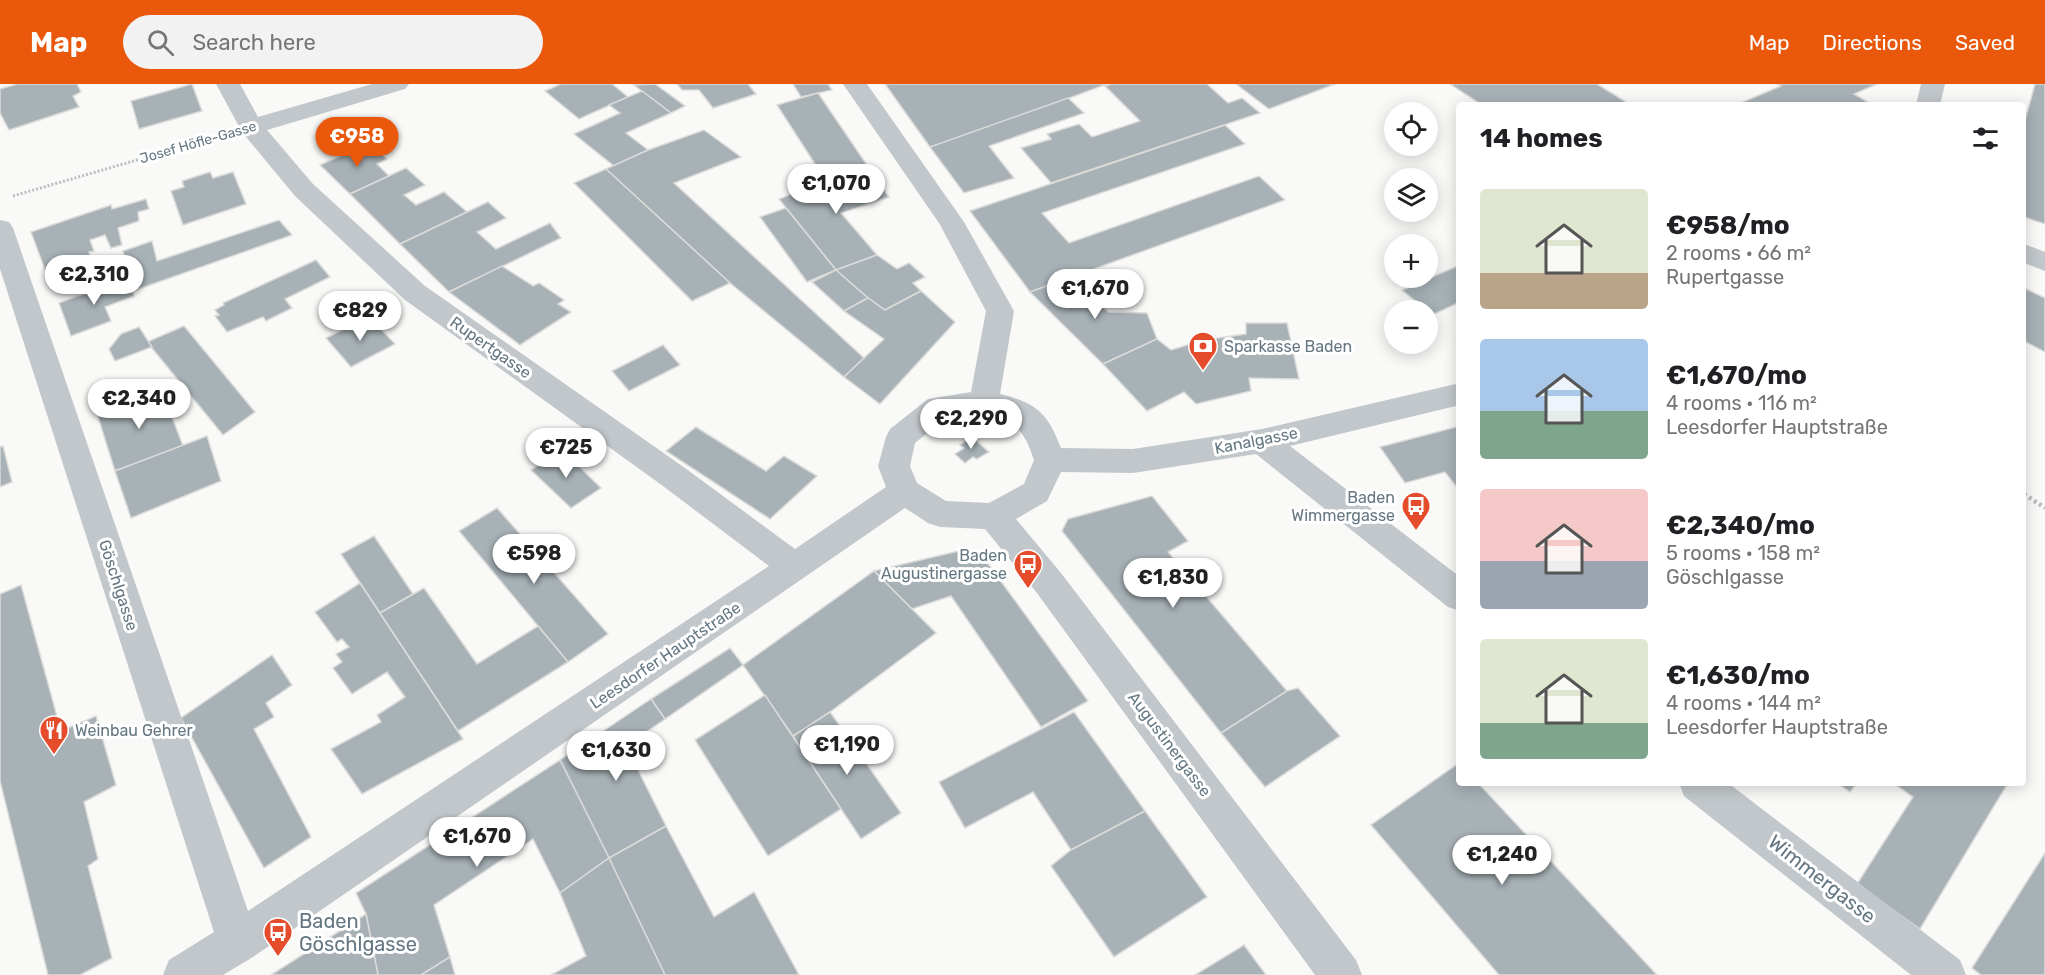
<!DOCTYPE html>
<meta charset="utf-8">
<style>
body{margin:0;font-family:Rubik,sans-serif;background:#f2f2f2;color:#202124;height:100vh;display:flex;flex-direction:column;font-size:22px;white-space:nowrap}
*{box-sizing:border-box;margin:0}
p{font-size:20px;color:#757577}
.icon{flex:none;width:33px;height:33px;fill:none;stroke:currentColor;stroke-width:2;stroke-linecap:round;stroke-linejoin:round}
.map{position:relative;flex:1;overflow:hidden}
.drawer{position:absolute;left:1456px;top:18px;width:570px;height:684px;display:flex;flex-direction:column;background:#fff;border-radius:6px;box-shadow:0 3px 15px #0003}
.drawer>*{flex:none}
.controls{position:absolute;left:1384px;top:18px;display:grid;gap:12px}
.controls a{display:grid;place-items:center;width:54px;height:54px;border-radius:50%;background:#fff;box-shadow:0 3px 15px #0003;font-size:30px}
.price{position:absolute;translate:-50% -51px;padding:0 14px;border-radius:21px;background:#fff;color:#222;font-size:20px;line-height:39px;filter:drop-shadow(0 2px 3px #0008)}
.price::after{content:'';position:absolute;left:50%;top:36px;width:18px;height:14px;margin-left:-9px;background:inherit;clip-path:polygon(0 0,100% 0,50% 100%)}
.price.current{background:#ea580c;color:#fff}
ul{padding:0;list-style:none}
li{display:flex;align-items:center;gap:18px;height:150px;padding:0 24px}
li span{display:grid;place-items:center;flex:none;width:168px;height:120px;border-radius:6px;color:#555}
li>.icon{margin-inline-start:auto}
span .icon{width:72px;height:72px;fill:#fffc;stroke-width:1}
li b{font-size:26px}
h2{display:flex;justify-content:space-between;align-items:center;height:72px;padding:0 24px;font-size:26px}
header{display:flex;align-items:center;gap:36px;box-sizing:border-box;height:84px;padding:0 30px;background:#ea580c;color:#fff}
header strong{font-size:28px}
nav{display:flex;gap:33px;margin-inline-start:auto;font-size:21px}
.search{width:420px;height:54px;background:#f2f2f2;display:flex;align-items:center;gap:15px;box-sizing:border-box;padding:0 21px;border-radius:33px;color:#757577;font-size:22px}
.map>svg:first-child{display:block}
.building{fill:#a7b1b6;stroke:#dbdbd9;stroke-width:1.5}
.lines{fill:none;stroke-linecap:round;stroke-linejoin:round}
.path-far1{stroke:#babec1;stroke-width:3;stroke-dasharray:2 2;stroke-linecap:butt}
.path{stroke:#babec1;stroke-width:4.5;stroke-dasharray:3 3;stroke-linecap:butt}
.minor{fill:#c2c7cb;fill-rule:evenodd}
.labels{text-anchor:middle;stroke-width:6;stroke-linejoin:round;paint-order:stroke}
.far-street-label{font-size:14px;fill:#647782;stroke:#fff}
.poi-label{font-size:16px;fill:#647782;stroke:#fff;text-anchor:start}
.street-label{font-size:16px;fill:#647782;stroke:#fff}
.near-street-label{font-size:20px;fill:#647782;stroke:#fff}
.near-poi-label{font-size:20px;fill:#647782;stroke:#fff;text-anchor:start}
</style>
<header>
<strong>Map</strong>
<div class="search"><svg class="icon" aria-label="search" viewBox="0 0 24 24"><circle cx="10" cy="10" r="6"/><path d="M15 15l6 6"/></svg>Search here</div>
<nav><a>Map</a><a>Directions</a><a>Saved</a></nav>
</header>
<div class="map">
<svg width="2045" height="891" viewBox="0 0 2045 891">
<rect width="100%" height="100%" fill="#f9f9f7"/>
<!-- building -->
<g class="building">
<path d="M17,0H77L81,8L73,12L79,23L9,46L0,29V5Z"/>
<path d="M192,0L202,27L139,45L131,17Z"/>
<path d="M561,0H612L628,13L579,35L545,7Z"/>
<path d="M655,0L685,22L671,29L634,1Z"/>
<path d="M677,0H748L756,10L713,24L699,6H682Z"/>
<path d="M793,0H828L832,6L801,13Z"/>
<path d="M885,0H1107L978,48L930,63Z"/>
<path d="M1112,0H1207L1228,19L1242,14L1260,29L1051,99L1021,64L1051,55L1047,50L1079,40L1092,53L1140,37L1105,2Z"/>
<path d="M1236,0H1335L1269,25Z"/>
<path d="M1450,0H1597L1631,21H1482Z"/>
<path d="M1777,0H1877L1854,10L1873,21H1736L1781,2Z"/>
<path d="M2035,0H2045V140L2024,133V40Z"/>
<path d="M642,7L671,29L626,49L648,66L614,82L574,50L620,29L609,21Z"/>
<path d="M818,9L869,84L826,97L777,21Z"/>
<path d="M1068,14L1084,29L989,62L1014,94L964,109L930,63Z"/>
<path d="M1225,41L1245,60L1042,129L1069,159L1259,92L1285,116L1030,208L970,127Z"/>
<path d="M704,46L741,73L674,99L864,274L844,293L730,199L606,85L648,66Z"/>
<path d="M370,59L387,75L377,80L389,92L350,110L320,81Z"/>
<path d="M406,84L425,101L404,111L416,121L444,108L467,128L400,160L350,110Z"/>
<path d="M869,84L889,113L841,129L877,171L836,186L779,115L826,97Z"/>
<path d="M606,85L730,199L692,217L574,99Z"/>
<path d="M210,88L213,94L233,88L246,120L183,141L171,107L184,103L182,97Z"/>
<path d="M146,115L149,125L138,128L139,137L118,144L122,161L111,164L105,151L90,156L94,167L89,168L91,175L47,191L31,148L111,121L112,125Z"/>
<path d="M488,118L506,134L477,148L496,165L550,139L561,154L449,208L400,160Z"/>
<path d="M786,124L836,186L807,198L760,133Z"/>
<path d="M279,136L292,151L133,207L123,167L152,157L157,177Z"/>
<path d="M877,171L897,185L909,179L925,193L913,199L921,207L885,226L868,214L836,186Z"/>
<path d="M316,176L330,193L285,215L292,224L266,237L263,233L227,248L215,232L219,231L215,226L224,221L223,219Z"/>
<path d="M1460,181V218L1432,231L1402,206Z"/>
<path d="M502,182L533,202L539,199L564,216L558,220L571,228L520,261L449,208Z"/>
<path d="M836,186L868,214L844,227L812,198Z"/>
<path d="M1074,192L1108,228L1147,229L1157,255L1103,280L1030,208Z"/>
<path d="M129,193L134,212L105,223L111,237L71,252L59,219Z"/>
<path d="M2024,204L2045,214V268L2024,257Z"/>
<path d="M921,207L955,238L880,320L844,293L884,255L844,227L868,214L885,226Z"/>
<path d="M369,233L395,260L351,283L326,254Z"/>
<path d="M1246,239H1287L1299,295L1249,294L1251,307L1196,320L1184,308L1147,327L1103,280L1157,255L1171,266L1204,256L1246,250Z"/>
<path d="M184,242L255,328L223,351L147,258Z"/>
<path d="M139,243L152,263L115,277L109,265L121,250Z"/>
<path d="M663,261L680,281L629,307L612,287Z"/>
<path d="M162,307L183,362L115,387L98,333L113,327L112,321L136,311L139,317Z"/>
<path d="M1460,342V407L1445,388L1405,399L1380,363Z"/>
<path d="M696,343L766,387L784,372L817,392L770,435L666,367Z"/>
<path d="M207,352L221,397L131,434L115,387Z"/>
<path d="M972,353L989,368L977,375L973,373L965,379L955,370L964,364L960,361Z"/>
<path d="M3,362L12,398L0,403V363Z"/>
<path d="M562,366L601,404L571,424L531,386Z"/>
<path d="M1152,412L1188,457L1168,468L1287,607L1221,649L1062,447L1068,435Z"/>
<path d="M497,424L608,550L568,578L459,447Z"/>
<path d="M374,452L413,510L380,529L341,470Z"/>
<path d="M967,465L984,474L1088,617L1041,643L951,512L912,525L874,487Z"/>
<path d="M874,487L936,549L830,628L793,652L743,581Z"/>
<path d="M360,499L463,655L362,710L331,665L381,638L377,631L405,613L387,588L352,610L333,584L342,578L336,570L349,563L342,555L337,558L315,528Z"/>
<path d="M21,501L61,647L96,632L116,701L84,718L98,775L88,782L112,874L80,891H48L0,697V510Z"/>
<path d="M424,504L477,580L538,542L568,578L458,647L380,529Z"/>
<path d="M730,564L743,581L665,635L651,615Z"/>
<path d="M272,571L292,601L266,619L274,633L254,645L311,753L264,784L181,634Z"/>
<path d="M1298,604L1340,652L1265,703L1221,649L1287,607Z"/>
<path d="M765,611L841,725L768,772L695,656Z"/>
<path d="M651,615L665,635L626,662L666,742L609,774L560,676Z"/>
<path d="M830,628L901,729L861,755L793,652Z"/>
<path d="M1074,628L1145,727L1071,766L1033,708L965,744L939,698Z"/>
<path d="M560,676L609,774L560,809L533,755L434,821L450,873L421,891H378L366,830L356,809Z"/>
<path d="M1459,679L1460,699H1478L1657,891H1499L1371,741Z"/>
<path d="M1837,699H1857L1850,708Z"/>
<path d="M1893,699H2008L1920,845L1857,800L1913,713Z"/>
<path d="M1145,727L1207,813L1114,873L1051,782L1071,766Z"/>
<path d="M666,742L714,833L754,808L799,891H665L609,774Z"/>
<path d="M2045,769V891H1981L1972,884Z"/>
<path d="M609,774L665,891H551L586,872L560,809Z"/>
<path d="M366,830L378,891H271Z"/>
<path d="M1244,861L1266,891H1195Z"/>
<path d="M450,873L455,891H421Z"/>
</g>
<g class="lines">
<!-- path-far1 -->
<path class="path-far1" d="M13,112L216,53"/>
<!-- path -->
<path class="path" d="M2024,410L2045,424"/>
<!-- minor -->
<g class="minor">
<path d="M216,0H240L258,33L372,0H409L405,5L267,46L313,100L425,202L685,384L795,465L886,403L878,382L886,353L890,345L928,315L971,308L986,227L939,139L843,0H867L964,138L1014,227L1000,310C1037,319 1048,330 1061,364L1133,365L1262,345L1460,299V321L1290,362L1460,493V527L1448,523L1256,370L1133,389L1061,388L1047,417L1016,435L1061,489L1356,876L1362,891H1315L1037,509L985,445L940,443L928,439L905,424L253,873L223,891H163L169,876L214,848L0,185V136L9,138L13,144L248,827L769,482L663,402L405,216L295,112L242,48ZM984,328C1016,337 1024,346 1034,376L1024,400L989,419L946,417L917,399L910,382L915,359L947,333Z"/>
<path d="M1921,0H1945L1940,21H1916Z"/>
<path d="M2024,160L2045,168V187L2024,179Z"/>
<path d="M1679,699H1728L1960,876L1966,891H1911L1684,712Z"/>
</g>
</g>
<!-- icons -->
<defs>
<g id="bank-pin" transform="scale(1.5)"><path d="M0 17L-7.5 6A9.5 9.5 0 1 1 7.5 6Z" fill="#e54c2c" stroke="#fff"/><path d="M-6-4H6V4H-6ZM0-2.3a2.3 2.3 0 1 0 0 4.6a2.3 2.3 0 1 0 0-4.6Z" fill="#fff"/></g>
<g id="bus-pin" transform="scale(1.5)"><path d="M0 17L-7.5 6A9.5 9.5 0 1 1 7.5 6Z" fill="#e54c2c" stroke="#fff"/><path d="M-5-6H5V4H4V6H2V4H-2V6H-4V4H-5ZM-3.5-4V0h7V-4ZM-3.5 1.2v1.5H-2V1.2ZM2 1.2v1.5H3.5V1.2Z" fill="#fff"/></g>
<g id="restaurant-pin" transform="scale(1.5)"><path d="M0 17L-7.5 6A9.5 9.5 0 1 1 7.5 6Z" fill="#e54c2c" stroke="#fff"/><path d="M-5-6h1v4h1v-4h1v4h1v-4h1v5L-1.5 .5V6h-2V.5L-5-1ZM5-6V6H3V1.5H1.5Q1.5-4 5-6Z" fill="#fff"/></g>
</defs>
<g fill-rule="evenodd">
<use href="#bank-pin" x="1203" y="262"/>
<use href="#bus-pin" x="1416" y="422"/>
<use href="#bus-pin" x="1028" y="480"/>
<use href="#restaurant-pin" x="54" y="646"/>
<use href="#bus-pin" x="278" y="848"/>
</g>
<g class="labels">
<!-- far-street labels -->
<g class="far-street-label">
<text transform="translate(198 58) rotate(-16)" y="5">Josef Höfle-Gasse</text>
</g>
<!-- poi labels -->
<g class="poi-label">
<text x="1224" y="268">Sparkasse Baden</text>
<text x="1395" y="419" text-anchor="end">Baden<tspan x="1395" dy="18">Wimmergasse</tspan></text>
<text x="1007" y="477" text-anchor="end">Baden<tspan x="1007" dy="18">Augustinergasse</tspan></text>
<text x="75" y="652">Weinbau Gehrer</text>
</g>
<!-- street labels -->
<g class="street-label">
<text transform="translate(491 263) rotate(35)" y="6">Rupertgasse</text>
<text transform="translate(1256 356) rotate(-11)" y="6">Kanalgasse</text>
<text transform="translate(119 501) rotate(72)" y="6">Göschlgasse</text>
<text transform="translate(665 571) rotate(-34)" y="6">Leesdorfer Hauptstraße</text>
<text transform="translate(1170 660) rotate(53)" y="6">Augustinergasse</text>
</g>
<!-- near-street labels -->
<g class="near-street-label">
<text transform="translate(1822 795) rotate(38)" y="7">Wimmergasse</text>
</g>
<!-- near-poi labels -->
<g class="near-poi-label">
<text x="299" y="844">Baden<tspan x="299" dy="23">Göschlgasse</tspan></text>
</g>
</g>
</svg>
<div class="controls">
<a><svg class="icon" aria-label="locate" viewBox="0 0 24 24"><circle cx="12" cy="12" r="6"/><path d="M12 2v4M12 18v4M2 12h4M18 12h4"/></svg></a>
<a><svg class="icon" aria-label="layers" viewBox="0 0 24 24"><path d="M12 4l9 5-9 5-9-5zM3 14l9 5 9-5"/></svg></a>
<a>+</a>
<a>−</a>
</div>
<b class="price current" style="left:357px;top:84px">€958</b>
<b class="price" style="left:836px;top:131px">€1,070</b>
<b class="price" style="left:94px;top:222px">€2,310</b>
<b class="price" style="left:1095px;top:236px">€1,670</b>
<b class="price" style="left:360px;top:258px">€829</b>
<b class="price" style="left:139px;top:346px">€2,340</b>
<b class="price" style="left:971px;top:366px">€2,290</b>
<b class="price" style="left:566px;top:395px">€725</b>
<b class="price" style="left:534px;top:501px">€598</b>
<b class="price" style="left:1173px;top:525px">€1,830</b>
<b class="price" style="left:847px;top:692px">€1,190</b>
<b class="price" style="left:616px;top:698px">€1,630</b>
<b class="price" style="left:477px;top:784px">€1,670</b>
<b class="price" style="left:1502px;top:802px">€1,240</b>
<section class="drawer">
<h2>14 homes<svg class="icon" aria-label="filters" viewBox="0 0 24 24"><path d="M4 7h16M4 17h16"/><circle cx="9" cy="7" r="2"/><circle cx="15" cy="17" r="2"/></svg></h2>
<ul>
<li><span style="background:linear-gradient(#dfe7d0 70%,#b9a48a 0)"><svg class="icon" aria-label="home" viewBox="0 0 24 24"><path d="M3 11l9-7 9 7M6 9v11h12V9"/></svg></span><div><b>€958/mo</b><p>2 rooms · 66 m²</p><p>Rupertgasse</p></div></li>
<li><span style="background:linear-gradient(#a9c7e8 60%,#7fa58c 0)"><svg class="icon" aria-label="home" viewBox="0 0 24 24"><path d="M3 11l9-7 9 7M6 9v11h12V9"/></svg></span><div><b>€1,670/mo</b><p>4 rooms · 116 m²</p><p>Leesdorfer Hauptstraße</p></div></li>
<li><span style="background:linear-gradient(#f6c9c9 60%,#9aa5b1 0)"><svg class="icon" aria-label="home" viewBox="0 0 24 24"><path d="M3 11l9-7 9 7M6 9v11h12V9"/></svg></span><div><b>€2,340/mo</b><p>5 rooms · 158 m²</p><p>Göschlgasse</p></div></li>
<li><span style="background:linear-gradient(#dfe7d0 70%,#7fa58c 0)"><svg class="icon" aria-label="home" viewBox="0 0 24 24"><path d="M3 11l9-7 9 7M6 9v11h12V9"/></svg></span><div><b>€1,630/mo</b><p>4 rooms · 144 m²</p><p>Leesdorfer Hauptstraße</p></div></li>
</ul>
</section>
</div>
